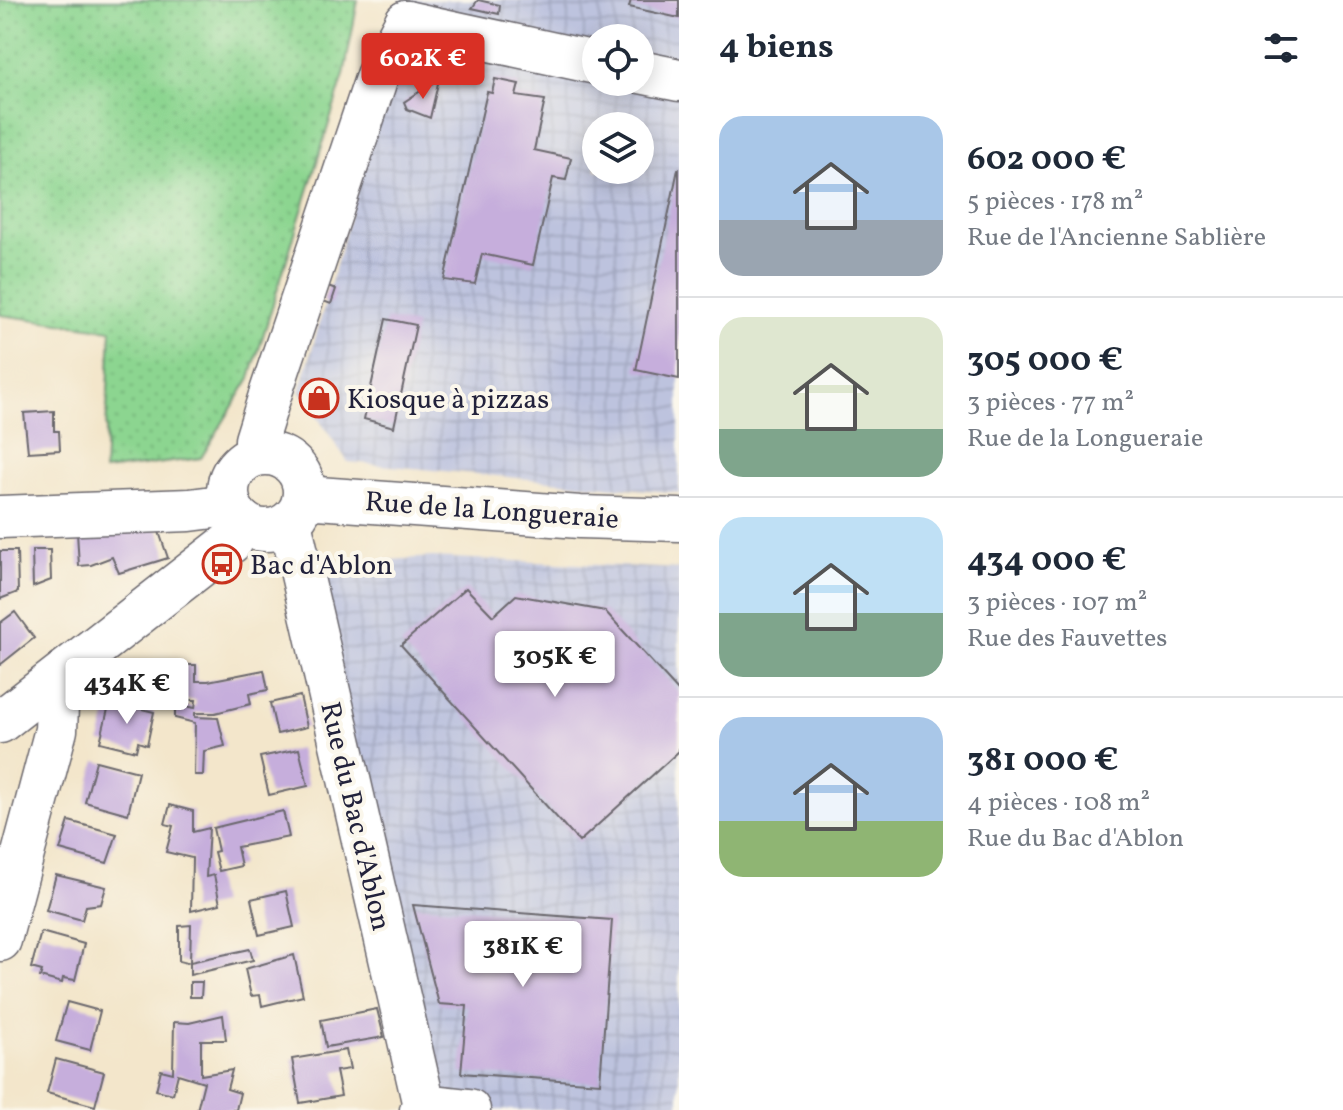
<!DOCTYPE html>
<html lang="fr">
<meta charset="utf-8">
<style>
body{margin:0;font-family:Vollkorn,serif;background:#f6f6f7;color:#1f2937;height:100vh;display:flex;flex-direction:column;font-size:30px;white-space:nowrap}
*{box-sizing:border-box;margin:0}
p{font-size:26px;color:#747a83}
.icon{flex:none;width:44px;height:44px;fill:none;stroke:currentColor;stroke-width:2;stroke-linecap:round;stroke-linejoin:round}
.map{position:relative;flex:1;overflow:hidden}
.details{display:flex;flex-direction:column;background:#fff;width:664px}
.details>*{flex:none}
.tools{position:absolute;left:582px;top:24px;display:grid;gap:16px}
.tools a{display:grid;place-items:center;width:72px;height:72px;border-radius:50%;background:#fff;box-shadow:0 4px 20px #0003;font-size:40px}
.price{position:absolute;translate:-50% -68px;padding:0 18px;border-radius:8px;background:#fff;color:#222;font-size:26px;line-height:52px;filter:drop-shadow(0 2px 4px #0008)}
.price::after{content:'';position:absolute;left:50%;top:48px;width:24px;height:18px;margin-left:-12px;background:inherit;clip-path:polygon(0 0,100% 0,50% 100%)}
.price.selected{background:#d93025;color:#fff}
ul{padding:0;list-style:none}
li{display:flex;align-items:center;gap:24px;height:200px;padding:0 40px}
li+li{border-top:2px solid #e0e1e3}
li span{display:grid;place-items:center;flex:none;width:224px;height:160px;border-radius:24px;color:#555}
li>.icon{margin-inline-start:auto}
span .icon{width:96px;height:96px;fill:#fffc;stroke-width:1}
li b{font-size:34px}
h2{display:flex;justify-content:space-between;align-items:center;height:96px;padding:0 40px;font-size:34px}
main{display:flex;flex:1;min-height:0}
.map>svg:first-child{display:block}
.industrial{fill:url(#industrial-grid);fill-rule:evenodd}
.grass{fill:url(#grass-dots);stroke:#577c66;stroke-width:2}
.building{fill:#c6aedc}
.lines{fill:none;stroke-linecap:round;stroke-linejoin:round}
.minor-casing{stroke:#6b676d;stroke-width:45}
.minor{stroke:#fff;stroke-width:42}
.labels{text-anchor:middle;stroke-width:8;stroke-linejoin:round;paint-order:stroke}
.poi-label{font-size:28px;fill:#22223b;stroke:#fbf7ec;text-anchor:start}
.street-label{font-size:28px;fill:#22223b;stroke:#fbf7ec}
</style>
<main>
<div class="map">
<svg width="679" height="1110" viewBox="0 0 679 1110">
<defs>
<pattern id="industrial-grid" width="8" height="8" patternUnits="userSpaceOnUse" patternTransform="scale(2)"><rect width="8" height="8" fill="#bdc3de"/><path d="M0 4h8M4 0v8" fill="none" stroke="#a2a7bf"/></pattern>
<pattern id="grass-dots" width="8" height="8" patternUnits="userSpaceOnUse" patternTransform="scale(2)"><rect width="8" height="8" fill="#8cd590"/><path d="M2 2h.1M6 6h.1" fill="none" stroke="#78b77d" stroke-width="1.8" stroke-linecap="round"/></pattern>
</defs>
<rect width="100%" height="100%" fill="#fbf7ec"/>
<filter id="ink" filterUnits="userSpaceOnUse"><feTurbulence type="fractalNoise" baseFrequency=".0125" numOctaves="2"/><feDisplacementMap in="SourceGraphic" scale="16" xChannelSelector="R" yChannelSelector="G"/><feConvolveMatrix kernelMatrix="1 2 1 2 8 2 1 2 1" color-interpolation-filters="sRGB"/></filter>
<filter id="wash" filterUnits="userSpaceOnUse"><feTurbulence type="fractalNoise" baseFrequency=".006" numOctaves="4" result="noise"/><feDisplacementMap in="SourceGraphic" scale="32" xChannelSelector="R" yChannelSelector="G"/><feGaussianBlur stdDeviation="1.8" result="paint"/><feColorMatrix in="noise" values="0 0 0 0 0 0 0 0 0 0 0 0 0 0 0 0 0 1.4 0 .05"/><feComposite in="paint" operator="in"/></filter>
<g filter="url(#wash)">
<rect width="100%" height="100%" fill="#f3e6cb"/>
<!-- industrial -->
<g class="industrial">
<path d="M401,0H679V493L348,462L300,392L383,99ZM596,38H640V82H596ZM596,126H640V170H596Z"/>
<path d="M432,557L679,569V1110H418L296,567Z"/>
</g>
<!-- grass -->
<path class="grass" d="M0,0H358L344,75L250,378L201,458L104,471L111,330L0,315Z"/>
<g id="blocks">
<!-- building -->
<g class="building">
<path d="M478,0L500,5L499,14L472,8Z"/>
<path d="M631,0H679V18L629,7Z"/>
<path d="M439,79L430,118L407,109L404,102Z"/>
<path d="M495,79L519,84L516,96L545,100L534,150L571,158L566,180L553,178L533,265L482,254L475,284L444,280L487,92L492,93Z"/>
<path d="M678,169H679V379L636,370Z"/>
<path d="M328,286L336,289L331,304L323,301Z"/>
<path d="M386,319L416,325L394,427L364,419Z"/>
<path d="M54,411V431H59L60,450L28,452L24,413Z"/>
<path d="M158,529L168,558L119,573L112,557L91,565L79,566L77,532Z"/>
<path d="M32,550H50L51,580L33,587Z"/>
<path d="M0,551H17L18,592L0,599Z"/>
<path d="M466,588L493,616L516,595L605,611L679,692V751L579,842L401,645Z"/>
<path d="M15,612L34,638L0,665V623Z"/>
<path d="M156,665H196V681H208L264,670L268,690L249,694L251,704L215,713H195V717L218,718L225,746L204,751L203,775H194L195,723L175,718V704L195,708L196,700H155Z"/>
<path d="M300,696L307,727L277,734L270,703Z"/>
<path d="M110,701L154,712L147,745L138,742L136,751L100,742Z"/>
<path d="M299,749L308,786L269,795L260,757Z"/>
<path d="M96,761L138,772L128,814L85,802Z"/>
<path d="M170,805L193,811V832L209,828L206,877L214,875L220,904L191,911L192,858L166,852L173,826L165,824Z"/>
<path d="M283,811L289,837L237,847L241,866L219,871L214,852L218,851L213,828Z"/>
<path d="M69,821L117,834L107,863L60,850Z"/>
<path d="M56,875L106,887L101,904L86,906L82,920L46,910Z"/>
<path d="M286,891L294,927L259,935L251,899Z"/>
<path d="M413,905L612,920L600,1083L461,1073L467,1006L439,1004Z"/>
<path d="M191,925L190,962L187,963L179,961V926Z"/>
<path d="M41,932L84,944L75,980L63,978L62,983L40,977L42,971L31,968Z"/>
<path d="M250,949L253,960L190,975V962Z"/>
<path d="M294,955L303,996L262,1006L260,995L251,996L245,969Z"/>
<path d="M190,982H202L201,997H190Z"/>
<path d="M67,1002L100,1011L90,1050L56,1041Z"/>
<path d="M377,1009L384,1037L326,1047L321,1020Z"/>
<path d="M223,1015L226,1040H201V1075L232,1070L227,1089L240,1093L236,1110H197L204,1082L178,1074L173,1094L156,1090L161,1070L173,1073L174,1022L189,1023Z"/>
<path d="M346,1050L350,1069L336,1071L341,1096L300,1103L292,1059Z"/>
<path d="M56,1059L104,1072L95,1106L47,1093Z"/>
</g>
</g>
</g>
<g filter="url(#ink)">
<use href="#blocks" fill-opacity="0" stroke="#6b676d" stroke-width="2"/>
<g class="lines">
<!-- minor casing -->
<g class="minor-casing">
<g id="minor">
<path d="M406,22L596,63"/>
<path d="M640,72L679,80"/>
<circle cx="266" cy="492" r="38"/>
<path d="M256,454V440L271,392L377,76L406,22"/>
<path d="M304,497L580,517L679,520"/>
<path d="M0,517L190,510L229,505"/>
<path d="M290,522L425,1110"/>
<path d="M0,722L231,542L243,522"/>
<path d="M0,940L56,730L57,707L68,670"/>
<path d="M421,1110L424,1105L469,1110"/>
</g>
</g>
<!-- minor -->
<use href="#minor" class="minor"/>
</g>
</g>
<!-- icons -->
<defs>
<g id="shop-ring" transform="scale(2)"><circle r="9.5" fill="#fbf7ec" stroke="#c8321e" stroke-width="1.5"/><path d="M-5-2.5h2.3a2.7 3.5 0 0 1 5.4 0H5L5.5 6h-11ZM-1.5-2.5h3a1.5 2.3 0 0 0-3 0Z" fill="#c8321e"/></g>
<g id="bus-ring" transform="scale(2)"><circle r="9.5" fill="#fbf7ec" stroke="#c8321e" stroke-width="1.5"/><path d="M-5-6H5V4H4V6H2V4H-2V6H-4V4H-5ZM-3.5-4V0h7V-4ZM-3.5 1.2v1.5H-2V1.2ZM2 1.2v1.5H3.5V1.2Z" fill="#c8321e"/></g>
</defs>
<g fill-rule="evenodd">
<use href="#shop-ring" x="319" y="398"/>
<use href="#bus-ring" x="222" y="564"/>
</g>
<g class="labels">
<!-- poi labels -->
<g class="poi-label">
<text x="347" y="408">Kiosque à pizzas</text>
<text x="250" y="574">Bac d'Ablon</text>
</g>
<!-- street labels -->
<g class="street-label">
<text transform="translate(492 509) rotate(4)" y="10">Rue de la Longueraie</text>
<text transform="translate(357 816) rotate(77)" y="10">Rue du Bac d'Ablon</text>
</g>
</g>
</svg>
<div class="tools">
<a><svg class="icon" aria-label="locate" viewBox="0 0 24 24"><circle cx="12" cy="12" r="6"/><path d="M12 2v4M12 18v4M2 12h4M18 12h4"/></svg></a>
<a><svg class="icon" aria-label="layers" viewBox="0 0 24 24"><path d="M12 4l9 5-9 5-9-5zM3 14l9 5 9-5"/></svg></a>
</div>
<b class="price selected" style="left:423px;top:101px">602K €</b>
<b class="price" style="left:555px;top:699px">305K €</b>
<b class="price" style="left:127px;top:726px">434K €</b>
<b class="price" style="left:523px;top:989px">381K €</b>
</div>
<section class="details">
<h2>4 biens<svg class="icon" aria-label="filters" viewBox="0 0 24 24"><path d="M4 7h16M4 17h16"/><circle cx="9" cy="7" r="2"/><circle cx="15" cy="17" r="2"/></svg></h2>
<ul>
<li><span style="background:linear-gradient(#a9c7e8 65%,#9aa5b1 0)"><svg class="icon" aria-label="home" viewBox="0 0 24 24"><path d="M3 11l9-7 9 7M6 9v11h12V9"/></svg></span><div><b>602 000 €</b><p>5 pièces · 178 m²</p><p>Rue de l'Ancienne Sablière</p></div></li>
<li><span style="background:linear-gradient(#dfe7d0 70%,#7fa58c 0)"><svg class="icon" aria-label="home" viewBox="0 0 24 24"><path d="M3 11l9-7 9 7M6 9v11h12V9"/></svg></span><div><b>305 000 €</b><p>3 pièces · 77 m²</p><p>Rue de la Longueraie</p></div></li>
<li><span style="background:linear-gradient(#bfe0f5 60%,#7fa58c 0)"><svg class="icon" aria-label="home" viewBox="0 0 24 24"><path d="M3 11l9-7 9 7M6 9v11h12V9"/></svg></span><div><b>434 000 €</b><p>3 pièces · 107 m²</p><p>Rue des Fauvettes</p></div></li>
<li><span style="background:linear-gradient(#a9c7e8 65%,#8fb573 0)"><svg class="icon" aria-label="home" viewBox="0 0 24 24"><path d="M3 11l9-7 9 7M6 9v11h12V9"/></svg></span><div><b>381 000 €</b><p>4 pièces · 108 m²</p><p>Rue du Bac d'Ablon</p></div></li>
</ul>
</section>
</main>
